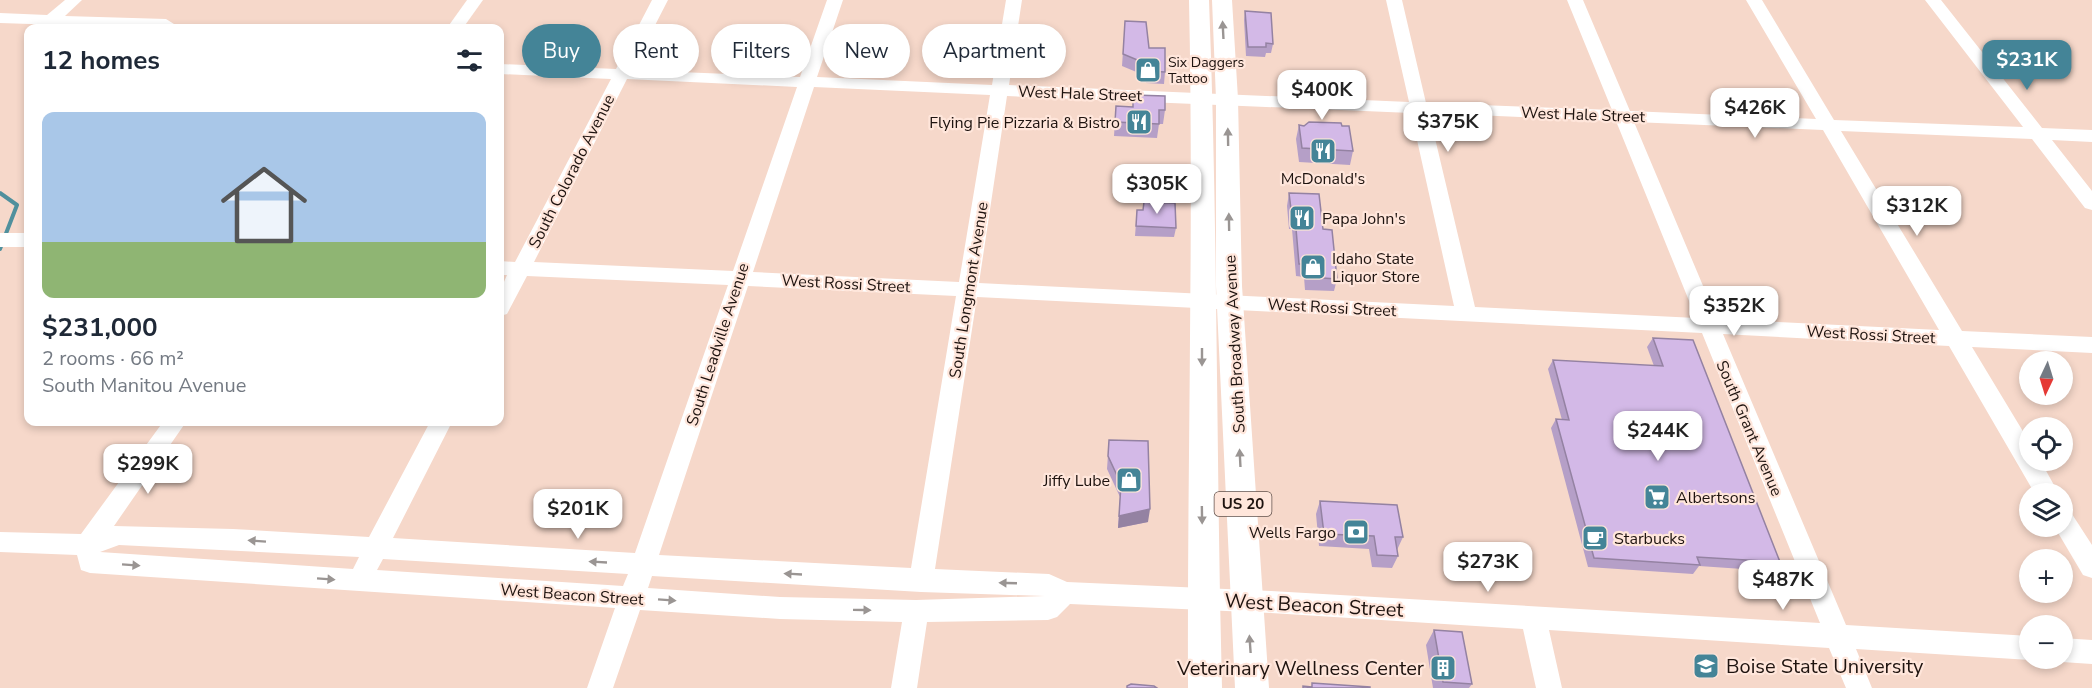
<!DOCTYPE html>
<meta charset="utf-8">
<style>
body{margin:0;font-family:"Nunito Sans",sans-serif;background:#f2f2f3;color:#1f2937;height:100vh;display:flex;flex-direction:column;font-size:22px;white-space:nowrap}
*{box-sizing:border-box;margin:0}
p{font-size:20px;color:#747a83}
.icon{flex:none;width:33px;height:33px;fill:none;stroke:currentColor;stroke-width:2;stroke-linecap:round;stroke-linejoin:round}
.map{position:relative;flex:1;overflow:hidden}
.panel{position:absolute;left:24px;top:24px;width:480px;height:402px;display:flex;flex-direction:column;background:#fff;border-radius:12px;box-shadow:0 3px 9px #0003}
.panel>*{flex:none}
.top-card{position:absolute;left:522px;top:24px;width:570px;height:54px;display:flex;gap:12px}
.needle{width:39px;rotate:184deg}
.buttons{position:absolute;left:2019px;top:351px;display:grid;gap:12px}
.buttons a{display:grid;place-items:center;width:54px;height:54px;border-radius:50%;background:#fff;box-shadow:0 3px 9px #0003;font-size:30px}
.price{position:absolute;translate:-50% -51px;padding:0 14px;border-radius:12px;background:#fff;color:#222;font-size:20px;line-height:39px;filter:drop-shadow(0 2px 3px #0008)}
.price::after{content:'';position:absolute;left:50%;top:36px;width:18px;height:14px;margin-left:-9px;background:inherit;clip-path:polygon(0 0,100% 0,50% 100%)}
.price.selected{background:#448497;color:#fff}
ul{padding:0;list-style:none}
li{display:grid;align-content:center;gap:12px;height:318px;padding:0 18px}
li span{display:grid;place-items:center;height:186px;border-radius:12px;color:#555}
li>.icon{margin-inline-start:auto}
span .icon{width:108px;height:108px;fill:#fffc;stroke-width:1}
li b{font-size:26px}
h2{display:flex;justify-content:space-between;align-items:center;height:72px;padding:0 18px;font-size:26px}
.pill{padding:0 21px;border-radius:27px;background:#fff;box-shadow:0 3px 9px #0003;font-size:21px;line-height:54px}
.pill.selected{background:#448497;color:#fff}
.map>svg:first-child{display:block}
.lines{fill:none;stroke-linecap:round;stroke-linejoin:round}
.stream{stroke:#50909d;stroke-width:4}
.minor{fill:#fff;fill-rule:evenodd}
.major{fill:#fff;fill-rule:evenodd}
.wall{fill:#b59fc7}
.shaded-wall{fill:#9482a2}
.building{fill:#d3b9e7;stroke:#9482a2;stroke-width:1.5}
.oneway{fill:#9a9593}
.labels{text-anchor:middle;stroke-width:4.5;stroke-linejoin:round;paint-order:stroke}
.far-poi-label{font-size:14px;fill:#1e130f;stroke:#ffe6db;text-anchor:start}
.shield{fill:#ffe6db;stroke:#62524c;stroke-width:1.5}
.shield-label{font-size:15px;font-weight:bold;fill:#1e130f}
.street-label{font-size:16px;fill:#1e130f;stroke:#ffe6db}
.poi-label{font-size:16px;fill:#1e130f;stroke:#ffe6db;text-anchor:start}
.near-street-label{font-size:20px;fill:#1e130f;stroke:#ffe6db}
.near-poi-label{font-size:20px;fill:#1e130f;stroke:#ffe6db;text-anchor:start}
</style>
<div class="map">
<svg width="2092" height="688" viewBox="0 0 2092 688">
<rect width="100%" height="100%" fill="#f6d8ca"/>
<g class="lines">
<!-- stream -->
<path class="stream" d="M0,193L17,205L0,249"/>
<!-- minor -->
<g class="minor">
<path d="M65,0H82L65,16L166,19L174,24L170,28H153L0,23V13L47,15Z"/>
<path d="M467,0H483L463,28H447Z"/>
<path d="M652,0H668L632,70L800,77L827,0H843L817,77L992,85L1006,0H1022L1009,85L1409,102L1386,0H1402L1426,103L1612,110L1567,0H1583L1630,111L1816,119L1746,0H1762L1834,120L2023,127L1925,0H1941L2042,128L2092,130V142L2052,140L2092,191V210L2085,208L2032,139L1841,131L1962,331L2092,337V353L1972,347L2030,443V460H2040L2059,494H2035L1949,346L1723,334L1846,625L2030,636V658H2034L2030,660L1856,649L1872,688H1846L1829,648L1549,630L1562,688H1536L1523,629L1271,613L1070,604L1057,617L1048,620L927,622L917,688H891L902,622L780,619L640,610L613,688H587L615,608L90,573L81,570L77,555L0,552V532L81,534L163,422H186L114,526L233,529L369,537L430,422H452L393,538L635,553L728,285L527,276L507,314L500,316V291L507,275H500V261L515,262L611,79L500,74V64L616,69ZM627,79L797,87L733,271L534,262ZM814,87L990,95L959,282L753,272ZM1007,96L1411,113L1454,306L979,283ZM1429,113L1616,121L1696,318L1475,307ZM1634,122L1823,130L1939,330L1717,319ZM748,286L956,296L911,568L659,555ZM977,297L1702,333L1820,623L1271,591L1067,582L1049,574L935,569ZM119,545L359,557L353,569L100,552ZM383,559L628,574L623,586L377,570ZM652,576L921,592L1045,596L916,600L780,597L648,588Z"/>
<rect x="0" y="233" width="28" height="14"/>
<path d="M2062,508L2070,511L2092,545V578L2083,575L2054,526H2062Z"/>
<path d="M2062,638L2092,640V664L2062,662L2053,658H2062Z"/>
</g>
<!-- major -->
<g class="major">
<path d="M1189,0H1209C1218,229 1216,459 1222,688H1188C1187,459 1194,229 1189,0Z"/>
<path d="M1212,0H1232L1238,99L1242,286L1269,688H1235L1216,286V99Z"/>
</g>
</g>
<!-- wall -->
<g class="wall">
<path d="M1245,11L1273,44L1271,53H1266L1265,57L1246,56L1244,20Z"/>
<path d="M1125,21L1149,48L1165,72L1164,84L1146,83V76L1122,66Z"/>
<path d="M1116,106L1165,110L1163,124H1159L1157,138L1114,136Z"/>
<path d="M1299,125L1342,126L1353,151L1350,165L1299,162L1296,139Z"/>
<path d="M1289,193L1323,229L1337,279L1334,291L1305,290L1304,277L1296,276L1292,229H1289L1287,206Z"/>
<path d="M1144,202L1176,228L1174,237L1135,236L1137,210H1143Z"/>
<path d="M1653,338L1780,562L1772,571L1699,566L1693,574L1588,567L1551,428L1556,419L1562,420L1548,369L1553,360L1654,366L1647,347Z"/>
<path d="M1109,440L1148,522L1118,528L1120,497L1107,469Z"/>
<path d="M1320,501L1403,537L1397,550L1398,556L1392,568L1372,567L1369,549L1319,546L1316,514Z"/>
<path d="M1434,630L1472,684L1469,688H1433L1426,645Z"/>
</g>
<!-- shaded-wall -->
<path class="shaded-wall" d="M1150,509L1148,522L1118,528L1119,516Z"/>
<!-- building -->
<g class="building">
<path d="M1245,11L1271,13L1273,44L1266,43V47H1248Z"/>
<path d="M1125,21L1146,22L1149,48H1165V72L1147,71V64L1123,54Z"/>
<path d="M1133,95L1165,96V110H1159V124L1115,122L1116,106L1133,107Z"/>
<path d="M1309,122L1341,123L1342,126H1349L1353,151L1302,148L1299,125L1304,126Z"/>
<path d="M1289,193L1319,194L1323,229L1332,230L1337,279L1308,277L1307,264H1299L1295,217H1292Z"/>
<path d="M1144,202L1175,203L1176,228L1136,226L1137,210H1143Z"/>
<path d="M1653,338L1693,340L1780,562L1697,557L1700,565L1594,558L1556,419L1569,420L1553,360L1663,366Z"/>
<path d="M1109,440L1148,441L1150,509L1119,516L1121,484L1108,456Z"/>
<path d="M1320,501L1397,505L1403,537H1395L1398,556L1377,555L1374,536L1324,534Z"/>
<path d="M1434,630L1462,632L1472,684L1443,682Z"/>
<path d="M1312,683L1370,687V688H1303V686L1312,687Z"/>
<path d="M1131,684L1154,686L1157,688H1127V686Z"/>
</g>
<!-- one-way arrows -->
<defs><path id="oneway-solid" d="M-6-.8H1V-3.2L6.5 0L1 3.2V.8H-6Z" transform="scale(1.5)"/></defs>
<g class="oneway">
<use href="#oneway-solid" transform="translate(1223 30) rotate(-93)"/>
<use href="#oneway-solid" transform="translate(1228 137) rotate(-91)"/>
<use href="#oneway-solid" transform="translate(1229 222) rotate(-91)"/>
<use href="#oneway-solid" transform="translate(1202 357) rotate(90)"/>
<use href="#oneway-solid" transform="translate(1240 458) rotate(-93)"/>
<use href="#oneway-solid" transform="translate(1202 515) rotate(89)"/>
<use href="#oneway-solid" transform="translate(257 541) rotate(-176)"/>
<use href="#oneway-solid" transform="translate(598 562) rotate(-177)"/>
<use href="#oneway-solid" transform="translate(131 565) rotate(4)"/>
<use href="#oneway-solid" transform="translate(793 574) rotate(-177)"/>
<use href="#oneway-solid" transform="translate(326 579) rotate(4)"/>
<use href="#oneway-solid" transform="translate(1008 583) rotate(-178)"/>
<use href="#oneway-solid" transform="translate(667 600) rotate(4)"/>
<use href="#oneway-solid" transform="translate(862 610) rotate(1)"/>
<use href="#oneway-solid" transform="translate(1250 644) rotate(-94)"/>
</g>
<!-- icons -->
<defs>
<g id="shop-square" transform="scale(1.35)"><rect x="-9" y="-9" width="18" height="18" rx="4" fill="#448497" stroke="#ffe6db"/><path d="M-5-2.5h2.3a2.7 3.5 0 0 1 5.4 0H5L5.5 6h-11ZM-1.5-2.5h3a1.5 2.3 0 0 0-3 0Z" fill="#fff"/></g>
<g id="restaurant-square" transform="scale(1.35)"><rect x="-9" y="-9" width="18" height="18" rx="4" fill="#448497" stroke="#ffe6db"/><path d="M-5-6h1v4h1v-4h1v4h1v-4h1v5L-1.5 .5V6h-2V.5L-5-1ZM5-6V6H3V1.5H1.5Q1.5-4 5-6Z" fill="#fff"/></g>
<g id="supermarket-square" transform="scale(1.35)"><rect x="-9" y="-9" width="18" height="18" rx="4" fill="#448497" stroke="#ffe6db"/><path d="M-6-5.5h2.5l.6 2H6L4.5 2H-2.5L-4.4-4H-6ZM-1.5 3.2a1.3 1.3 0 1 0 .1 0ZM3 3.2a1.3 1.3 0 1 0 .1 0Z" fill="#fff"/></g>
<g id="bank-square" transform="scale(1.35)"><rect x="-9" y="-9" width="18" height="18" rx="4" fill="#448497" stroke="#ffe6db"/><path d="M-6-4H6V4H-6ZM0-2.3a2.3 2.3 0 1 0 0 4.6a2.3 2.3 0 1 0 0-4.6Z" fill="#fff"/></g>
<g id="cafe-square" transform="scale(1.35)"><rect x="-9" y="-9" width="18" height="18" rx="4" fill="#448497" stroke="#ffe6db"/><path d="M-5.5-4.5H6V0H3Q3 3.5 0 3.5H-2.5Q-5.5 3.5-5.5 0ZM3-3.2v2h1.7v-2ZM-6 4.5H4V6H-6Z" fill="#fff"/></g>
<g id="university-square" transform="scale(1.35)"><rect x="-9" y="-9" width="18" height="18" rx="4" fill="#448497" stroke="#ffe6db"/><path d="M0-5L7-2L0 1L-7-2ZM-4 1L0 2.5L4 1V4Q0 6-4 4Z" fill="#fff"/></g>
<g id="building-square" transform="scale(1.35)"><rect x="-9" y="-9" width="18" height="18" rx="4" fill="#448497" stroke="#ffe6db"/><path d="M-4-6H4V6H1V3H-1V6H-4ZM-2.5-4.3h1.7v1.8h-1.7ZM.8-4.3h1.7v1.8H.8ZM-2.5-1h1.7V.8h-1.7ZM.8-1h1.7V.8H.8Z" fill="#fff"/></g>
</defs>
<g fill-rule="evenodd">
<use href="#shop-square" x="1148" y="70"/>
<use href="#restaurant-square" x="1139" y="122"/>
<use href="#restaurant-square" x="1323" y="151"/>
<use href="#restaurant-square" x="1302" y="218"/>
<use href="#shop-square" x="1313" y="267"/>
<use href="#shop-square" x="1129" y="480"/>
<use href="#supermarket-square" x="1657" y="497"/>
<use href="#bank-square" x="1356" y="532"/>
<use href="#cafe-square" x="1595" y="538"/>
<use href="#university-square" x="1706" y="666"/>
<use href="#building-square" x="1443" y="668"/>
</g>
<g class="labels">
<!-- far-poi labels -->
<g class="far-poi-label">
<text x="1168" y="67">Six Daggers<tspan x="1168" dy="16">Tattoo</tspan></text>
</g>
<!-- shield labels -->
<rect class="shield" x="1214.5" y="492" width="57" height="24" rx="4.5"/>
<g class="shield-label">
<text x="1243" y="509">US 20</text>
</g>
<!-- street labels -->
<g class="street-label">
<text transform="translate(1080 93) rotate(2)" y="6">West Hale Street</text>
<text transform="translate(1583 114) rotate(2)" y="6">West Hale Street</text>
<text transform="translate(571 171) rotate(-63)" y="6">South Colorado Avenue</text>
<text transform="translate(846 283) rotate(3)" y="6">West Rossi Street</text>
<text transform="translate(968 290) rotate(-81)" y="6">South Longmont Avenue</text>
<text transform="translate(1332 307) rotate(3)" y="6">West Rossi Street</text>
<text transform="translate(1871 334) rotate(3)" y="6">West Rossi Street</text>
<text transform="translate(717 344) rotate(-72)" y="6">South Leadville Avenue</text>
<text transform="translate(1234 344) rotate(-93)" y="6">South Broadway Avenue</text>
<text transform="translate(1750 428) rotate(67)" y="6">South Grant Avenue</text>
<text transform="translate(572 594) rotate(4)" y="6">West Beacon Street</text>
</g>
<!-- poi labels -->
<g class="poi-label">
<text x="1120" y="128" text-anchor="end">Flying Pie Pizzaria &amp; Bistro</text>
<text x="1323" y="184" text-anchor="middle">McDonald's</text>
<text x="1322" y="224">Papa John's</text>
<text x="1332" y="264">Idaho State<tspan x="1332" dy="18">Liquor Store</tspan></text>
<text x="1110" y="486" text-anchor="end">Jiffy Lube</text>
<text x="1676" y="503">Albertsons</text>
<text x="1336" y="538" text-anchor="end">Wells Fargo</text>
<text x="1614" y="544">Starbucks</text>
</g>
<!-- near-street labels -->
<g class="near-street-label">
<text transform="translate(1314 605) rotate(3)" y="7">West Beacon Street</text>
</g>
<!-- near-poi labels -->
<g class="near-poi-label">
<text x="1726" y="673">Boise State University</text>
<text x="1424" y="675" text-anchor="end">Veterinary Wellness Center</text>
</g>
</g>
</svg>
<div class="buttons">
<a><svg class="needle" viewBox="-14 -14 28 28"><path d="M0-13l5 13h-10z" fill="#e53935"/><path d="M0 13l5-13h-10z" fill="#747a83"/></svg></a>
<a><svg class="icon" aria-label="locate" viewBox="0 0 24 24"><circle cx="12" cy="12" r="6"/><path d="M12 2v4M12 18v4M2 12h4M18 12h4"/></svg></a>
<a><svg class="icon" aria-label="layers" viewBox="0 0 24 24"><path d="M12 4l9 5-9 5-9-5zM3 14l9 5 9-5"/></svg></a>
<a>+</a>
<a>−</a>
</div>
<b class="price selected" style="left:2027px;top:91px">$231K</b>
<b class="price" style="left:1322px;top:121px">$400K</b>
<b class="price" style="left:1755px;top:139px">$426K</b>
<b class="price" style="left:1448px;top:153px">$375K</b>
<b class="price" style="left:1157px;top:215px">$305K</b>
<b class="price" style="left:1917px;top:237px">$312K</b>
<b class="price" style="left:1734px;top:337px">$352K</b>
<b class="price" style="left:1658px;top:462px">$244K</b>
<b class="price" style="left:148px;top:495px">$299K</b>
<b class="price" style="left:578px;top:540px">$201K</b>
<b class="price" style="left:1488px;top:593px">$273K</b>
<b class="price" style="left:1783px;top:611px">$487K</b>
<div class="top-card">
<a class="pill selected">Buy</a>
<a class="pill">Rent</a>
<a class="pill">Filters</a>
<a class="pill">New</a>
<a class="pill">Apartment</a>
</div>
<section class="panel">
<h2>12 homes<svg class="icon" aria-label="filters" viewBox="0 0 24 24"><path d="M4 7h16M4 17h16"/><circle cx="9" cy="7" r="2"/><circle cx="15" cy="17" r="2"/></svg></h2>
<ul>
<li><span style="background:linear-gradient(#a9c7e8 70%,#8fb573 0)"><svg class="icon" aria-label="home" viewBox="0 0 24 24"><path d="M3 11l9-7 9 7M6 9v11h12V9"/></svg></span><div><b>$231,000</b><p>2 rooms · 66 m²</p><p>South Manitou Avenue</p></div></li>
</ul>
</section>
</div>
